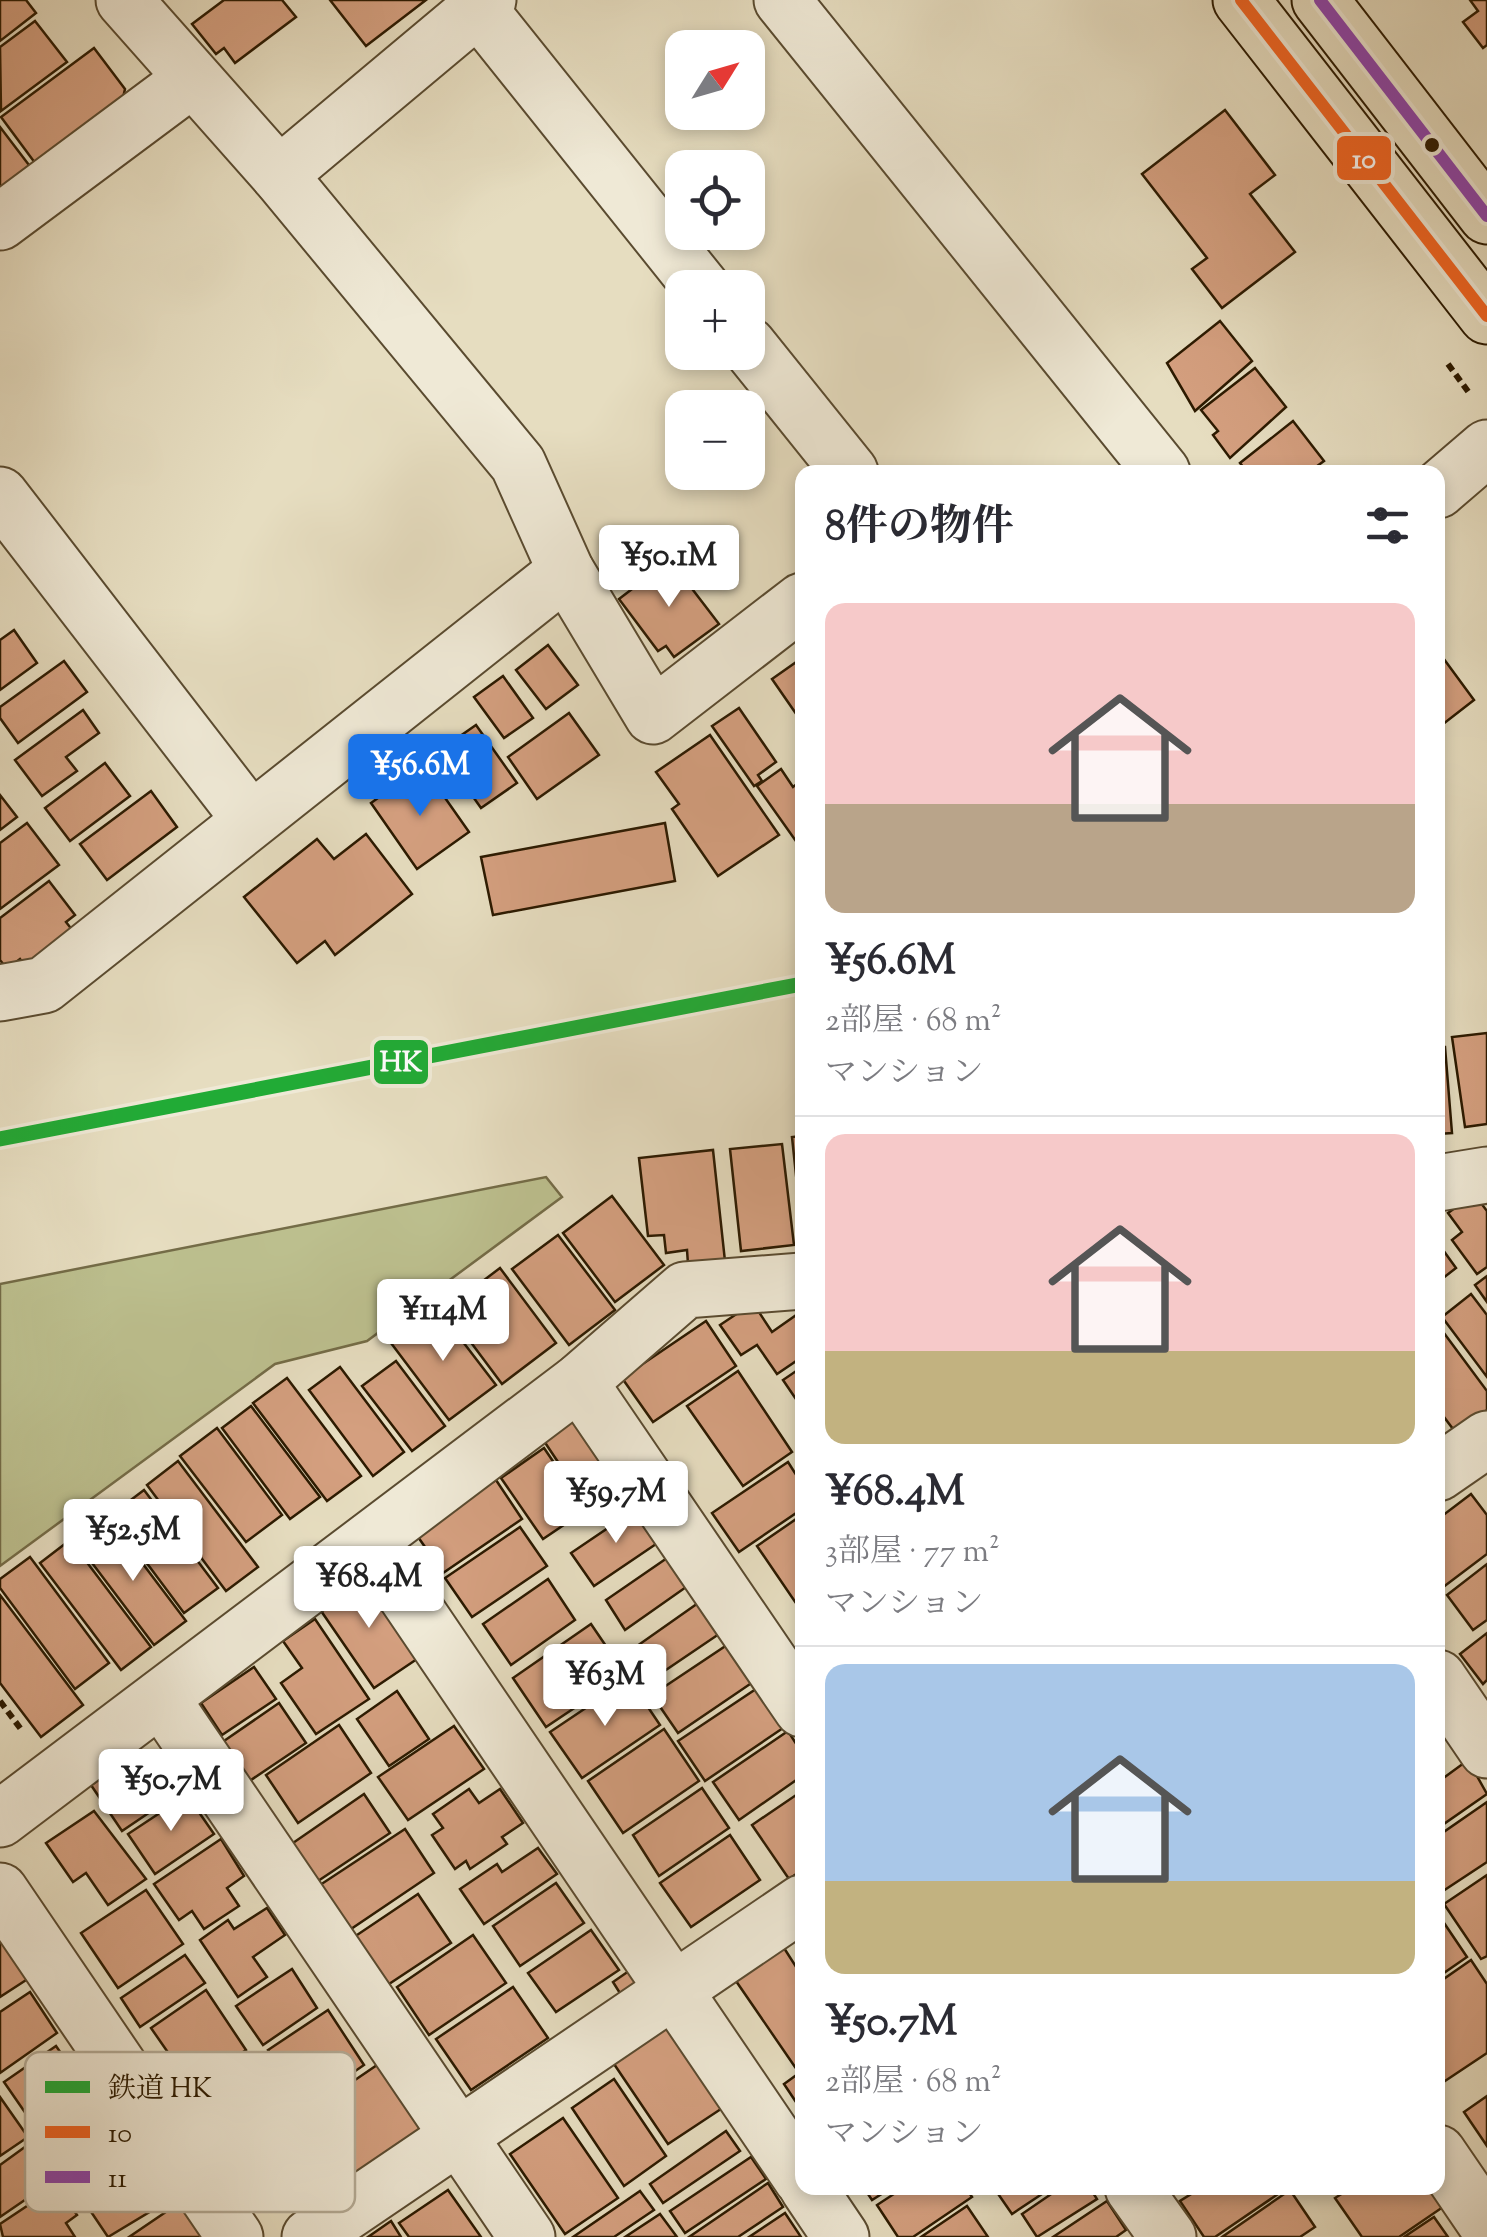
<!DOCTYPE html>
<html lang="ja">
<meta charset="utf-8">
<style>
body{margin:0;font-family:"Sorts Mill Goudy","Noto Serif JP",serif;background:#f7f7f7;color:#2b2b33;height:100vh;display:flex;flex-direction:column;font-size:38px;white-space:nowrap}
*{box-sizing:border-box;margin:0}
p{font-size:32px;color:#7c7c81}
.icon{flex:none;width:55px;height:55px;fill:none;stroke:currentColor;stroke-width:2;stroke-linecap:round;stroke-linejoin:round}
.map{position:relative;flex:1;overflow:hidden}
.details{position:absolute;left:795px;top:465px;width:650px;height:1730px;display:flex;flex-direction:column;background:#fff;border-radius:20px;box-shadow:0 5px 15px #0003}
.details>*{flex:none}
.needle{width:65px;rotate:53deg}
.controls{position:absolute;left:665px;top:30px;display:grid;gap:20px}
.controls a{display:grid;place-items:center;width:100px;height:100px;border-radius:20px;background:#fff;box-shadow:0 5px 15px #0003;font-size:50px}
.price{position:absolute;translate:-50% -85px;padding:0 22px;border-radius:10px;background:#fff;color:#222;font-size:32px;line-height:65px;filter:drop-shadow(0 2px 5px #0008)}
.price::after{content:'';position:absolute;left:50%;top:60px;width:30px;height:22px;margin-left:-15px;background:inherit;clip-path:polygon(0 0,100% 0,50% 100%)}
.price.selected{background:#1a73e8;color:#fff}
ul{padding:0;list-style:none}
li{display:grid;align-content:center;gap:20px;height:530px;padding:0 30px}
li+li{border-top:2px solid #e1e1e2}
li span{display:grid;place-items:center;height:310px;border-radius:20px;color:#555}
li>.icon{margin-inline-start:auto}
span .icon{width:180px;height:180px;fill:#fffc;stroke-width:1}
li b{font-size:42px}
h2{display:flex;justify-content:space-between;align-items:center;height:120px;padding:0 30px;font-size:42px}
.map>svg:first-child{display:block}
.green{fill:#bcbf8e;stroke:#746c47;stroke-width:2.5}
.building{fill:#d49f7f;stroke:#2c1a00;stroke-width:2.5}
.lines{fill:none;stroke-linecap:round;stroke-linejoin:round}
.minor-casing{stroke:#5a4b30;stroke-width:59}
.major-casing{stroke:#2c1a00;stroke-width:59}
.path{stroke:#2c1a00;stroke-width:6;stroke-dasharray:8 5;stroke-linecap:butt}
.minor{stroke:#efe9d6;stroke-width:55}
.major{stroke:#e6ddc0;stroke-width:55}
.bus-1-casing{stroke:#efe9d6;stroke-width:20}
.bus-2-casing{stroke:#efe9d6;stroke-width:20}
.bus-1{stroke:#f26522;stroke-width:12}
.bus-2{stroke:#8e44ad;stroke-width:12}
.rail-1-casing{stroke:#efe9d6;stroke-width:22}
.rail-1{stroke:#21ab36;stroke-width:15}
.bus-dot{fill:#2c1a00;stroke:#efe9d6;stroke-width:4}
.key{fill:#efe9d6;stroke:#b4ab96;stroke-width:2.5}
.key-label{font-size:28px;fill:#2c1a00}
.line-badge{stroke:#efe9d6;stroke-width:4}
.badge-label{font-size:28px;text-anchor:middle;font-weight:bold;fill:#fff}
</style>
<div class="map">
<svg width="1487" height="2237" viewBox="0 0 1487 2237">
<rect width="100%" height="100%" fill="#e6ddc0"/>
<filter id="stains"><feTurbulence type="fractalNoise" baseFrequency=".002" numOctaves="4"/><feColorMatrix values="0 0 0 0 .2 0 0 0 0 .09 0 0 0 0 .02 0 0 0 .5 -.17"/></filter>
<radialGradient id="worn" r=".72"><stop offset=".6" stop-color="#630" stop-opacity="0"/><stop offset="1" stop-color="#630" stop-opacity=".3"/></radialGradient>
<!-- green -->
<path class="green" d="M546,1177L562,1197L367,1341L275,1364L0,1566V1284Z"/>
<!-- building -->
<g class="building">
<path d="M0,0H26L36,13L0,41Z"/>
<path d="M224,0H282L296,17L235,63L224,48L216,54L192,24Z"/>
<path d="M330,0H426L366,46Z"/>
<path d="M1470,0H1487V45L1483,48L1463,22L1478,11Z"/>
<path d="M35,21L67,62L1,111L0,47Z"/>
<path d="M94,48L125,89L120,111L41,171L1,117Z"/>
<path d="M1225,110L1275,175L1250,194L1295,252L1222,308L1192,269L1207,258L1142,174Z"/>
<path d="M0,127L32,169L0,193Z"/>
<path d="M1220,321L1252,361L1195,411L1167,363Z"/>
<path d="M1255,368L1286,407L1230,458L1213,435L1218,431L1201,410Z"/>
<path d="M1293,421L1324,461L1309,472H1247L1240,463Z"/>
<path d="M670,560L719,624L674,657L666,646L658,651L619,599Z"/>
<path d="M14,630L37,663L0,690V640Z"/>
<path d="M548,645L578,685L546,709L516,670Z"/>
<path d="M1438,651L1474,700L1438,728Z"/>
<path d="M802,658V715L799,718L772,679Z"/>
<path d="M64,661L87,692L18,743L0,718V707Z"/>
<path d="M503,676L533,718L504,738L474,697Z"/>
<path d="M739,708L776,762L758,775L762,781L754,786L712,726Z"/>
<path d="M83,710L99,733L66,757L77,771L42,796L15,760Z"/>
<path d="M569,713L599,755L537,799L508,757Z"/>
<path d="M476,725L517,783L481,808L440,750Z"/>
<path d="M710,735L779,835L718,876L672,809L679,804L656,772Z"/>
<path d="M105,763L130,796L70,841L45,808Z"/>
<path d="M781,769L793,787L802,780V841L798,844L757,786Z"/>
<path d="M429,775L469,832L417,869L371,803L407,777L414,787Z"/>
<path d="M151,791L177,827L107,880L80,844Z"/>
<path d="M0,795L17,817L0,830Z"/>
<path d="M27,823L59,865L0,909V843Z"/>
<path d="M665,823L675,881L493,915L481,857Z"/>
<path d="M366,834L412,894L335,955L325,941L297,963L244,897L317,839L334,859Z"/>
<path d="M49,881L75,915L66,922L73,931L26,967L20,959L7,969L0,960V918Z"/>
<path d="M1487,1033V1124L1465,1127L1452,1037Z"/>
<path d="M1438,1047H1445L1452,1133L1438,1134Z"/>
<path d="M802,1136V1232L792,1137Z"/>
<path d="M782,1144L794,1245L741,1251L730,1149Z"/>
<path d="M713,1150L725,1261L688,1264L687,1250L666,1253L664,1235L648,1236L639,1158Z"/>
<path d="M1474,1194L1487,1211V1267L1477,1274L1452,1240L1462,1232L1448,1213Z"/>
<path d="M612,1196L664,1265L615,1302L563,1233Z"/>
<path d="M558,1235L615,1310L569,1345L512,1269Z"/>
<path d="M1438,1243L1456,1268L1438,1282Z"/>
<path d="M500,1268L556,1343L502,1384L446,1309Z"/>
<path d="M1487,1276V1302L1475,1285Z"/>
<path d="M1471,1294L1487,1315V1377L1442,1317Z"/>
<path d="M753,1303L772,1332L802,1311V1357L777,1374L757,1345L741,1355L720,1325Z"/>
<path d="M437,1308L496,1385L449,1420L391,1343Z"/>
<path d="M706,1321L736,1366L653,1422L622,1378Z"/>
<path d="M1438,1325L1487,1391V1410L1456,1433L1438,1409Z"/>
<path d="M396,1361L445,1426L412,1451L362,1386Z"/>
<path d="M340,1367L404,1452L373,1476L309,1390Z"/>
<path d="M802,1367V1408L783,1380Z"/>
<path d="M738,1371L792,1452L743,1486L687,1406Z"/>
<path d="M287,1378L361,1476L327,1501L253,1403Z"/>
<path d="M251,1406L320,1497L290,1519L222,1428Z"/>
<path d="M575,1415L620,1481L586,1504L542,1438Z"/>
<path d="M217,1428L282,1515L246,1542L180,1456Z"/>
<path d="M544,1448L586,1510L543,1539L501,1478Z"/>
<path d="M178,1461L258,1567L226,1591L147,1485Z"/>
<path d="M788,1462L802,1484V1509L739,1552L712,1513Z"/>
<path d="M496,1480L522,1519L443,1573L416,1534Z"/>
<path d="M144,1490L218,1588L184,1613L111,1515Z"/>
<path d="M1471,1494L1487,1515V1554L1438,1591V1519Z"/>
<path d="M639,1507L662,1540L594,1586L571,1553Z"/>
<path d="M802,1515V1612L757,1546Z"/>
<path d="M112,1523L186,1621L154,1645L80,1547Z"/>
<path d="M520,1527L547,1566L472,1617L445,1578Z"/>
<path d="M70,1540L151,1647L121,1670L40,1563Z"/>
<path d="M670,1556L689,1585L625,1630L606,1600Z"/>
<path d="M30,1557L109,1663L75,1689L0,1588V1579Z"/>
<path d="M1487,1564V1620L1473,1630L1447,1595Z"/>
<path d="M363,1575L420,1657L374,1688L317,1605Z"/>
<path d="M548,1579L575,1620L511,1665L483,1624Z"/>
<path d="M0,1595L83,1705L41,1737L0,1683Z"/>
<path d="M701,1601L722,1632L657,1676L637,1646Z"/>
<path d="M315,1619L369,1699L316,1734L281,1683L302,1668L283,1641Z"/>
<path d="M591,1624L625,1674L546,1727L513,1678Z"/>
<path d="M1487,1633V1680L1483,1684L1460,1654Z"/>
<path d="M730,1643L756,1680L678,1733L652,1695Z"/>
<path d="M254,1667L276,1699L222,1735L201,1703Z"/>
<path d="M629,1679L660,1725L582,1778L550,1732Z"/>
<path d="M762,1685L789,1724L705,1781L678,1741Z"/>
<path d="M397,1691L429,1739L389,1766L357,1719Z"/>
<path d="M279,1703L306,1743L248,1782L221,1743Z"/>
<path d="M339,1725L371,1773L298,1823L266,1775Z"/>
<path d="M454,1726L484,1769L408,1820L378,1777Z"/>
<path d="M664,1729L699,1781L623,1833L588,1781Z"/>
<path d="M788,1731L802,1753V1776L739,1820L713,1782Z"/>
<path d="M164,1754L187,1787L122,1831L91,1785L136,1755L143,1767Z"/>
<path d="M1468,1760L1487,1794L1438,1828V1782Z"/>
<path d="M702,1788L729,1828L659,1876L633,1835Z"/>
<path d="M469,1789L479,1803L500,1789L523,1823L502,1837L507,1844L470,1869L466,1861L455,1869L432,1835L443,1828L433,1814Z"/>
<path d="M802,1791V1870L789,1879L752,1825Z"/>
<path d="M364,1794L390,1833L315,1883L290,1845Z"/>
<path d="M187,1795L214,1834L155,1874L128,1834Z"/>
<path d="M1487,1802V1862L1440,1893L1438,1836Z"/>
<path d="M94,1811L146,1879L108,1905L86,1873L73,1882L46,1843Z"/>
<path d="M405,1829L434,1873L351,1929L320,1885Z"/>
<path d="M730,1835L760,1880L691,1927L660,1883Z"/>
<path d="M221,1839L244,1876L227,1888L239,1906L204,1929L192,1911L179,1920L154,1884Z"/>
<path d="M538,1848L557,1874L484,1924L460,1889L497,1864L502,1872Z"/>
<path d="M1487,1875V1956L1481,1959L1444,1904Z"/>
<path d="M556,1883L584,1923L520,1966L493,1926Z"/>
<path d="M146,1890L183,1944L118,1988L81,1933Z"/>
<path d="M418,1894L451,1943L386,1986L354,1937Z"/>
<path d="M267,1908L285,1935L253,1957L267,1977L238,1997L200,1940L228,1920L234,1929Z"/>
<path d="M1438,1914L1467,1957L1438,1977Z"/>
<path d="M0,1917L37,1973L0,1997Z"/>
<path d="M591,1930L619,1970L556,2012L528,1973Z"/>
<path d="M473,1935L506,1983L429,2035L397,1987Z"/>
<path d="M784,1948L802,1976V2062L795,2067L736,1981Z"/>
<path d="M185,1955L205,1983L140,2027L121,1998Z"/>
<path d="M1471,1960L1487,1984V2053L1439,2085L1438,1983Z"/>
<path d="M639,1964L650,1980L623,1998L613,1982Z"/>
<path d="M292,1969L317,2008L263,2045L236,2006Z"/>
<path d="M513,1987L548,2038L471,2090L436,2039Z"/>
<path d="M206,1990L246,2050L192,2087L151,2028Z"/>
<path d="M30,1992L57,2033L0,2073V2012Z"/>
<path d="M328,2010L364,2065L306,2105L268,2050Z"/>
<path d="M669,2022L727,2105L668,2144L612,2061Z"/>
<path d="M56,2046L94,2101L42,2137L4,2082Z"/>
<path d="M380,2063L425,2127L352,2176L308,2112Z"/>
<path d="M802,2071V2111L784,2084Z"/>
<path d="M614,2079L666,2156L624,2186L572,2108Z"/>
<path d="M1487,2096V2146L1464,2112Z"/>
<path d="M0,2097L28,2137L0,2156Z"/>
<path d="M563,2118L618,2198L565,2234L510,2154Z"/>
<path d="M726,2131L740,2151L663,2203L650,2184Z"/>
<path d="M29,2144L54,2180L0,2217V2165Z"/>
<path d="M133,2144L171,2199L108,2237L73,2185Z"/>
<path d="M751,2157L766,2179L685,2233L670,2211Z"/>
<path d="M768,2183L783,2207L738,2237H689Z"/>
<path d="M57,2186L77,2215L66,2223L75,2237H3L0,2224Z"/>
<path d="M864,2188H891L872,2200Z"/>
<path d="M903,2188H966L972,2197L913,2237H898L877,2205Z"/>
<path d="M994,2188H1051L1012,2214Z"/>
<path d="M1060,2188H1090L1097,2199L1037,2237L1022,2214Z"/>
<path d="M1201,2188H1278L1281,2192L1215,2237H1204L1180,2201Z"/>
<path d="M1351,2188H1430L1443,2207L1399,2237H1362L1335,2198Z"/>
<path d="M448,2190L481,2237H409L399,2223Z"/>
<path d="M1290,2190L1315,2227L1300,2237H1222Z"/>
<path d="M640,2191L654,2210L614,2237H573Z"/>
<path d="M182,2201L207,2237H129Z"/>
<path d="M1107,2201L1126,2230L1116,2237H1053Z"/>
<path d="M967,2206L988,2237H921Z"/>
<path d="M785,2213L801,2237H749Z"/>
<path d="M660,2214L677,2237H625Z"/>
<path d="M1434,2217L1448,2237H1404Z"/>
<path d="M391,2221L401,2237H368Z"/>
</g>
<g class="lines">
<!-- minor casing -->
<g class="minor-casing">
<g id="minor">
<path d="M124,0L279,175L518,464L566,571L653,716L802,601"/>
<path d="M782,0L1162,472"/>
<path d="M478,8L702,288"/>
<path d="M279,175L488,0"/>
<path d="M0,222L192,79"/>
<path d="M748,345L850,472"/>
<path d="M1438,490L1487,448"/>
<path d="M0,495L250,819"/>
<path d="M0,993L44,985L566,571"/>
<path d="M1438,1183L1487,1175"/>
<path d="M579,1382L802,1709"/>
<path d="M1438,1473L1487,1439"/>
<path d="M369,1541L802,2179"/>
<path d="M1438,1678L1487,1750"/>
<path d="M161,1698L527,2237"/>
<path d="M0,1819L579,1382L685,1290L802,1281"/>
<path d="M0,1891L235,2237"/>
<path d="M1438,2153L1487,2225"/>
<path d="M808,2188L841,2237"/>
<path d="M1133,2188L1168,2237"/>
<path d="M310,2237L802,1903"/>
</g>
</g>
<!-- major casing -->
<g class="major-casing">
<g id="major">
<path d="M1241,0L1487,316"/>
<path d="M1320,0L1487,216"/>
</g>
</g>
<!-- path -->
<g class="path">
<path d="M1448,364L1470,394"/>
<path d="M0,1701L23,1732"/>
</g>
<!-- minor -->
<use href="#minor" class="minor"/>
<!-- major -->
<use href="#major" class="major"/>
<!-- bus-1 casing -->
<g class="bus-1-casing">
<path id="bus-1" d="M1241,0L1487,316"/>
</g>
<!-- bus-2 casing -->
<g class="bus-2-casing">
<path id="bus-2" d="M1320,0L1487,216"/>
</g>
<!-- bus-1 -->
<use href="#bus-1" class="bus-1"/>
<!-- bus-2 -->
<use href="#bus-2" class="bus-2"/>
<!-- rail-1 casing -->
<g class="rail-1-casing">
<path id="rail-1" d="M0,1139L802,984"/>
</g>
<!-- rail-1 -->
<use href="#rail-1" class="rail-1"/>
</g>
<!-- markers -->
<circle class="bus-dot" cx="1432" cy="145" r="9"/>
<!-- legend -->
<rect x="25" y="2052" width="330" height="160" rx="15" class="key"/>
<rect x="45" y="2081" width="45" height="12" fill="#21ab36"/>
<rect x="45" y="2126" width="45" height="12" fill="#f26522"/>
<rect x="45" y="2171" width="45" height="12" fill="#8e44ad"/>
<g class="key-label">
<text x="108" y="2097">鉄道 HK</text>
<text x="108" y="2142">10</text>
<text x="108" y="2187">11</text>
</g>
<g class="line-badge">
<rect x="1335" y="134" width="58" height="48" rx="10" fill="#f26522"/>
<rect x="372" y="1038" width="58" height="48" rx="10" fill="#21ab36"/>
</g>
<g class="badge-label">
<text x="1364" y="168">10</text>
<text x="401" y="1071">HK</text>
</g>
<rect width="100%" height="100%" filter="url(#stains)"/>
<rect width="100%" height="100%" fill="url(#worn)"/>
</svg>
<div class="controls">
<a><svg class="needle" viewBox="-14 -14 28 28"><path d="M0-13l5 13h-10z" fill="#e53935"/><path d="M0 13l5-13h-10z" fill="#7c7c81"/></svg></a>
<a><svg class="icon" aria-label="locate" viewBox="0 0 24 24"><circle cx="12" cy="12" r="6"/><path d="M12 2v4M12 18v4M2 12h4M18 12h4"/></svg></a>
<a>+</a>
<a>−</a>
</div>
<b class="price" style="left:669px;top:610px">¥50.1M</b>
<b class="price selected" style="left:420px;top:819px">¥56.6M</b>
<b class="price" style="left:443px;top:1364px">¥114M</b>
<b class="price" style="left:616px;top:1546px">¥59.7M</b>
<b class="price" style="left:133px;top:1584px">¥52.5M</b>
<b class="price" style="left:369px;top:1631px">¥68.4M</b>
<b class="price" style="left:605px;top:1729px">¥63M</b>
<b class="price" style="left:171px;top:1834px">¥50.7M</b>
<section class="details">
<h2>8件の物件<svg class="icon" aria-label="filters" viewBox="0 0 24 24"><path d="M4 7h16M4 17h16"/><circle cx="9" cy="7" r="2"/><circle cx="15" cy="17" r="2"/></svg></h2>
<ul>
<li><span style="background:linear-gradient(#f6c9c9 65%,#b9a48a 0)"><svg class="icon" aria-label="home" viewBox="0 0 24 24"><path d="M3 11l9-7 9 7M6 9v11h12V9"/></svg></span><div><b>¥56.6M</b><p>2部屋 · 68 m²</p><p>マンション</p></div></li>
<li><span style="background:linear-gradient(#f6c9c9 70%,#c2b280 0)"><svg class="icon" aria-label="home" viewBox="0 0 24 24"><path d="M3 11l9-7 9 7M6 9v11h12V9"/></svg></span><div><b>¥68.4M</b><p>3部屋 · 77 m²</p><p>マンション</p></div></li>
<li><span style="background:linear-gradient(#a9c7e8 70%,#c2b280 0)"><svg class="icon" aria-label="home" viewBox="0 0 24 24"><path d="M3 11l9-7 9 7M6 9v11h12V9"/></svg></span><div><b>¥50.7M</b><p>2部屋 · 68 m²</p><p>マンション</p></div></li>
</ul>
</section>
</div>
